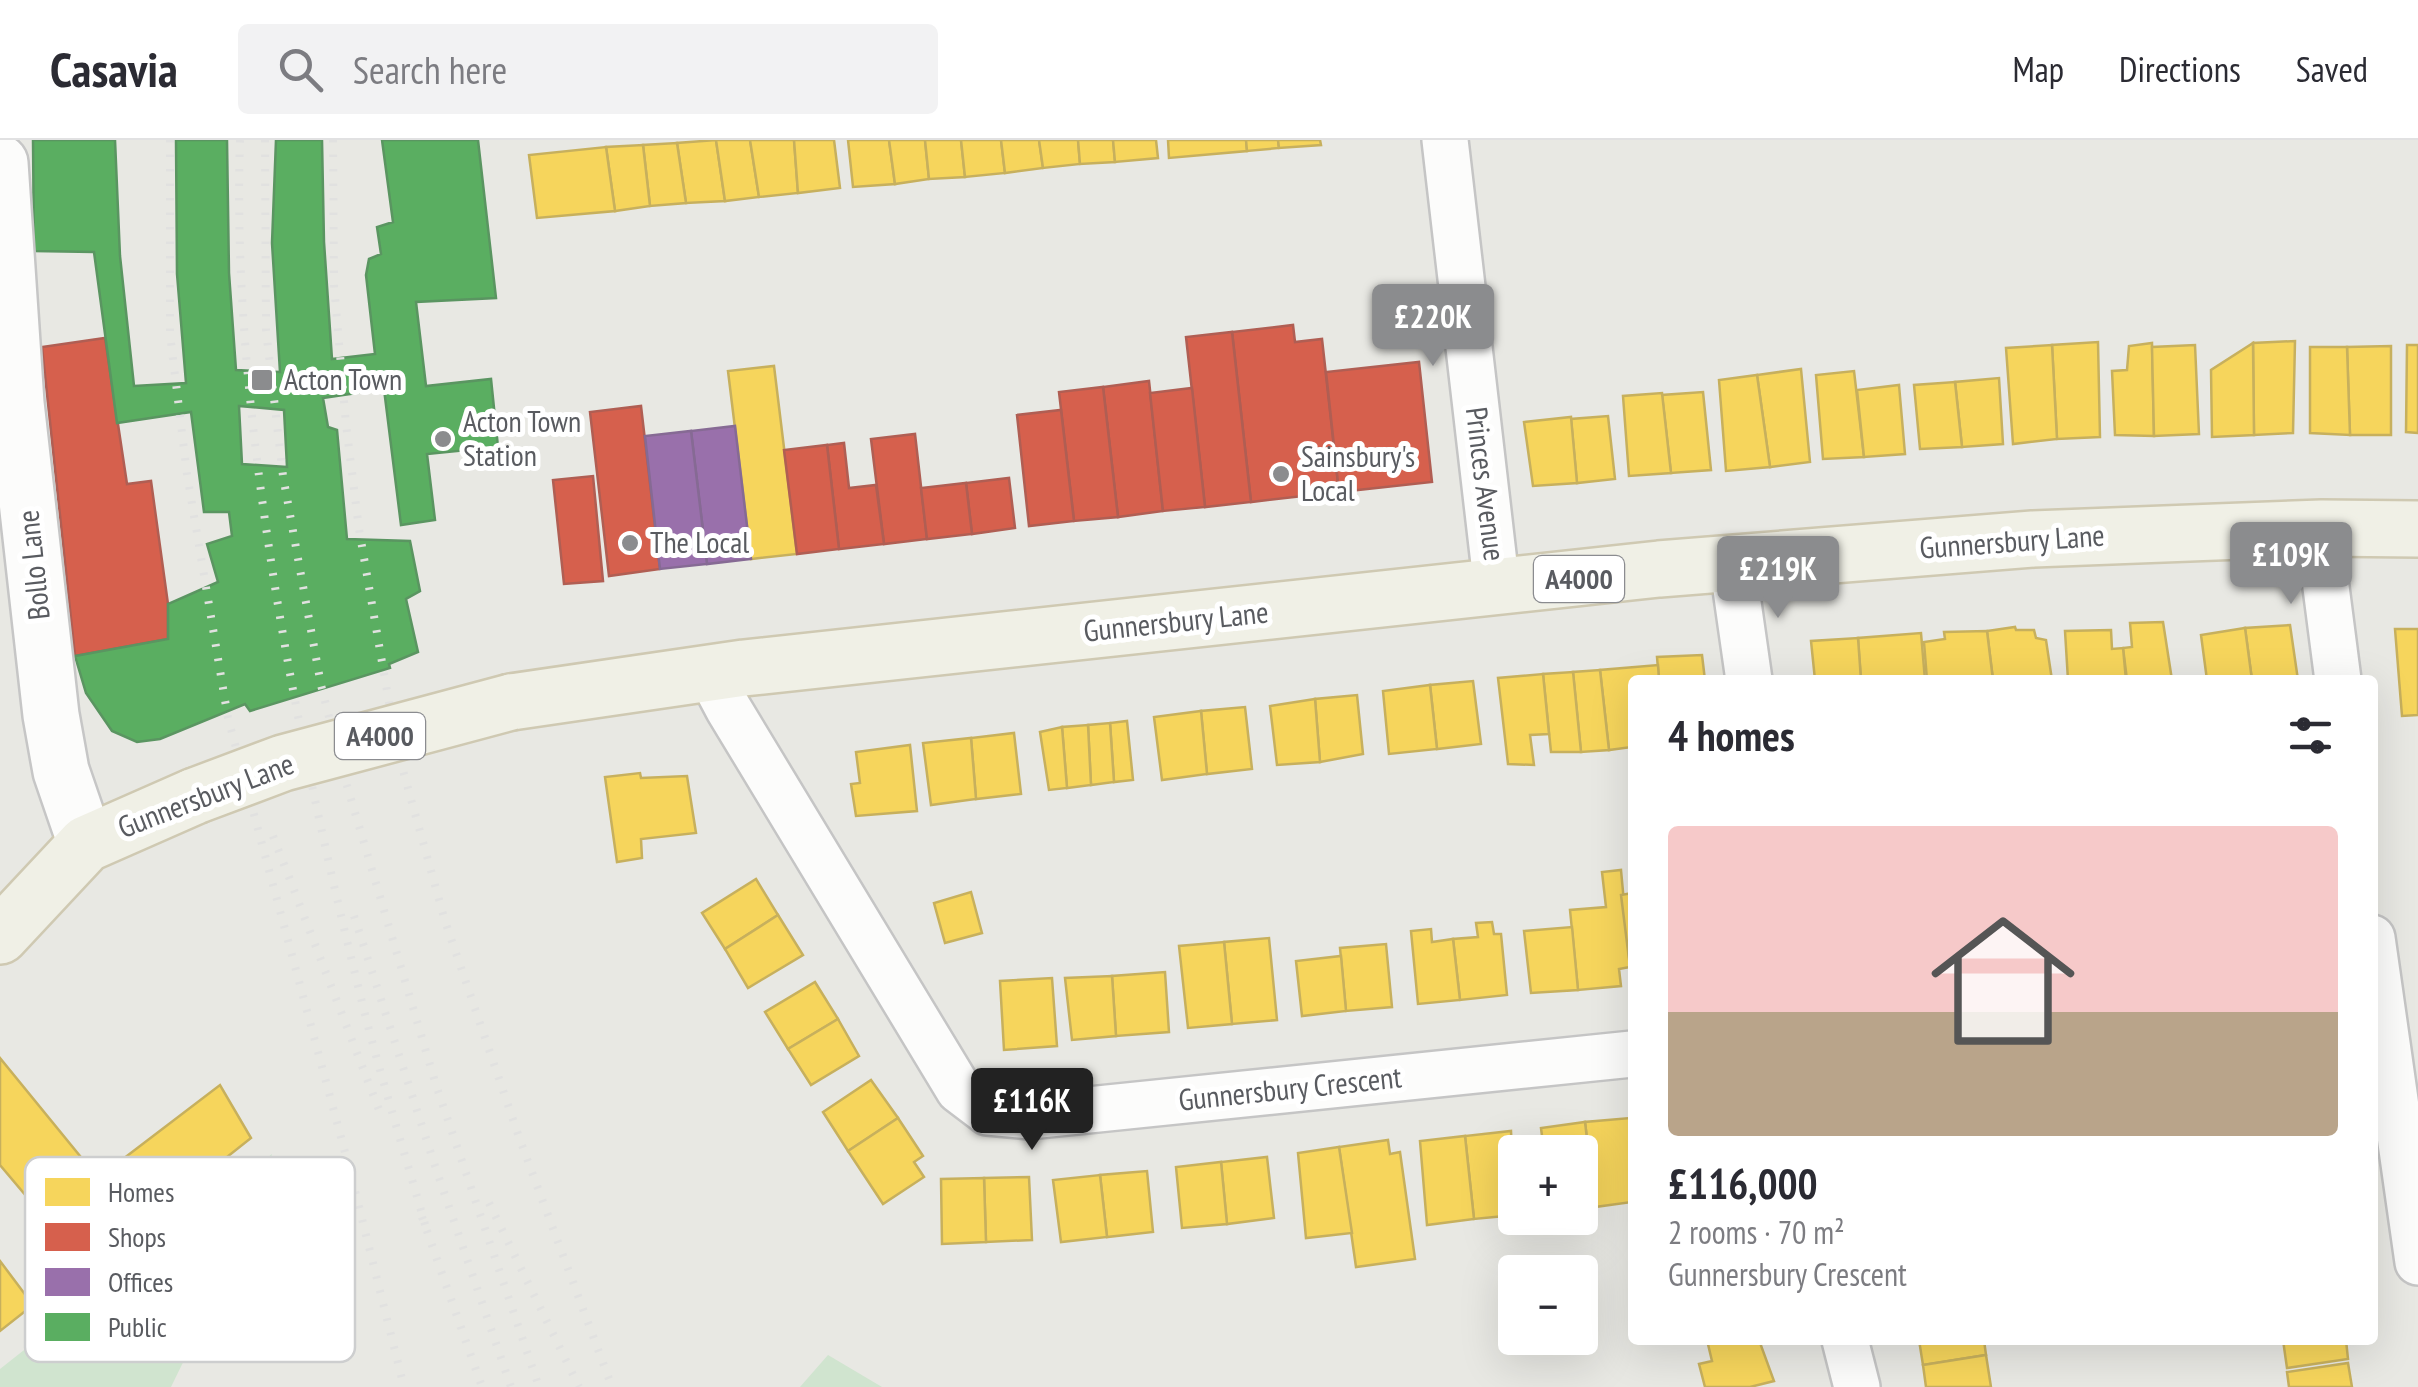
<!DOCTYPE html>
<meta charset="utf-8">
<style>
body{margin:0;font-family:"PT Sans Narrow",sans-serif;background:#f2f2f3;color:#2b2b33;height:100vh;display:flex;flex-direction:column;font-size:38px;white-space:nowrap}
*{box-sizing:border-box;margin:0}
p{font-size:32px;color:#7c7c81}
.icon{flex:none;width:55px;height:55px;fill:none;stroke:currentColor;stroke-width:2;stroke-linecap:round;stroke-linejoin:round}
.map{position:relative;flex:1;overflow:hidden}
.sheet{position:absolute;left:1628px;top:535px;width:750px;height:670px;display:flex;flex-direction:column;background:#fff;border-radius:10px;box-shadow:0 10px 40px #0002}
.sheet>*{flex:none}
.buttons{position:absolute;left:1498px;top:995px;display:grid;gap:20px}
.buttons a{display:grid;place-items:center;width:100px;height:100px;border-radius:10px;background:#fff;box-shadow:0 10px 40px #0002;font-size:50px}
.price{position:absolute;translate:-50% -85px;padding:0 22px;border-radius:10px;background:#8b8c8e;color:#fff;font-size:32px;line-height:65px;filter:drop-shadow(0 2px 5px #0008)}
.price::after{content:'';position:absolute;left:50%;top:60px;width:30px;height:22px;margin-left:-15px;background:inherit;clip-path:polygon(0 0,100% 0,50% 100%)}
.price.on{background:#222;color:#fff}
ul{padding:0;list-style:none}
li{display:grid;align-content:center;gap:20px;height:530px;padding:0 40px}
li span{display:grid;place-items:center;height:310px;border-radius:10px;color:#555}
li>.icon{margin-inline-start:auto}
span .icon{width:180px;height:180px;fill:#fffc;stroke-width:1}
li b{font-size:42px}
h2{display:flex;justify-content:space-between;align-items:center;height:120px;padding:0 40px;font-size:42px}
header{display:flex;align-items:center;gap:60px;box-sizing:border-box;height:140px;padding:0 50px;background:#fff;border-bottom:2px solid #e1e1e2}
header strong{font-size:48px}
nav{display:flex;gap:55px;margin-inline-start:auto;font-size:35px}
.search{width:700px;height:90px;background:#f2f2f3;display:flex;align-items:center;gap:25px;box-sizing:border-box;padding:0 35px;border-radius:10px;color:#7c7c81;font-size:38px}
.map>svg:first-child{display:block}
.green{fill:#d0e4cf}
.homes{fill:#f6d55c;stroke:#c7b05d;stroke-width:2.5}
.shops{fill:#d6604d;stroke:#b05e53;stroke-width:2.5}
.offices{fill:#9970ab;stroke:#866a94;stroke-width:2.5}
.public{fill:#5aae61;stroke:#5a9561;stroke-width:2.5;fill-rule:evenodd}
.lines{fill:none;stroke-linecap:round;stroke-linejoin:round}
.street-casing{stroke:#c5c5c5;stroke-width:50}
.secondary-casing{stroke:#c6c6c6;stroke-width:60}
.primary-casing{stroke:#cfc9b2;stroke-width:60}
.street{stroke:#fcfcfb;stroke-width:45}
.secondary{stroke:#fcfcfb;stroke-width:55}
.primary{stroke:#f0f0e6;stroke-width:55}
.rail{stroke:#e1e1e0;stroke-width:8;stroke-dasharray:2.5 12;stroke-linecap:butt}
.primary-bridge-casing{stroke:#cfc9b2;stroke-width:60;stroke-linecap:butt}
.primary-bridge{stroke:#f0f0e6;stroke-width:55}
.poi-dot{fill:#8b8c8e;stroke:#fff;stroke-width:4}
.labels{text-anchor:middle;stroke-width:10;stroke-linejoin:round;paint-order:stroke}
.shield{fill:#fff;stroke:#8b8c90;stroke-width:2.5}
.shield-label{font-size:28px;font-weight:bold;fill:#595b60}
.poi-label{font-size:30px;fill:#595b60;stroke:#fff;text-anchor:start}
.street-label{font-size:30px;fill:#595b60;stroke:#fff}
.key{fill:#fff;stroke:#cdcecf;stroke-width:2.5}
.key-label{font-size:28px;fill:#595b60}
</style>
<header>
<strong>Casavia</strong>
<div class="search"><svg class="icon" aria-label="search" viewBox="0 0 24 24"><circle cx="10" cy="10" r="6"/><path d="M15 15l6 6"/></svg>Search here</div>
<nav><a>Map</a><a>Directions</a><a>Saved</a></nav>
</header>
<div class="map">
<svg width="2418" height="1247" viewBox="0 0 2418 1247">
<rect width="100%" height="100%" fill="#e8e8e3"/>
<!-- green -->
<g class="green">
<path d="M272,1014L260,1065L171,1247H0V1229Z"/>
<path d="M828,1215L882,1247H800Z"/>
</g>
<!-- homes -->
<g class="homes">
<path d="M716,0L725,61L686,63L677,3Z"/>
<path d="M716,0H750L759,57L725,61Z"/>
<path d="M750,0H794L798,53L759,57Z"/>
<path d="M794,0H834L840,48L798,53Z"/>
<path d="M848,0H889L895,44L853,47Z"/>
<path d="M889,0H925L929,39L895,44Z"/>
<path d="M925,0H961L965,37L929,39Z"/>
<path d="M961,0H1001L1005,33L965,37Z"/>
<path d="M1001,0H1039L1043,28L1005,33Z"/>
<path d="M1039,0H1078L1080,24L1043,28Z"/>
<path d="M1078,0H1113L1115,22L1080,24Z"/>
<path d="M1113,0H1156L1158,18L1115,22Z"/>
<path d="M1168,0H1246L1247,11L1169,18Z"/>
<path d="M1246,0H1278L1279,8L1247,11Z"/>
<path d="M1278,0H1320L1321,5L1279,8Z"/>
<path d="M677,3L686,63L650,66L643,5Z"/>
<path d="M643,5L650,66L615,71L606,7Z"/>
<path d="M606,7L615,71L537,78L529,15Z"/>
<path d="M2295,201L2293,293L2254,295L2253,203Z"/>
<path d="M2098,202L2100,297L2057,299L2052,205Z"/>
<path d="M2152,203L2154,296L2115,295L2112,231L2127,230L2129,206Z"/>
<path d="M2253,203L2254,295L2212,297L2211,230Z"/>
<path d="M2052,205L2057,299L2013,304L2006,208Z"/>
<path d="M2195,205L2199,294L2154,296L2152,207Z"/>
<path d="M2407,205H2418V293L2406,292Z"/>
<path d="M2391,206V295H2350L2347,207Z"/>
<path d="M2310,207H2347L2350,295L2310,293Z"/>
<path d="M774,226L797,414L751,419L728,231Z"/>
<path d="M1801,229L1810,322L1770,327L1757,235Z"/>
<path d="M1854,231L1864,317L1823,319L1816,235Z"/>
<path d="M1757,235L1770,327L1726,331L1719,240Z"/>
<path d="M1999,238L2003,304L1962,307L1955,242Z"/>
<path d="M1955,242L1962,307L1920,309L1914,245Z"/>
<path d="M1899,245L1905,314L1864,317L1857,250Z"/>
<path d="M1703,252L1711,330L1671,333L1662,255Z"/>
<path d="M1662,253L1671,333L1629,336L1623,256Z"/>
<path d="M1608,276L1615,339L1577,343L1571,279Z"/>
<path d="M1571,277L1577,343L1533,346L1524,282Z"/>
<path d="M2163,482L2172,540H2127L2123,508L2132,507L2130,483Z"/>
<path d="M2290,485L2298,540H2252L2245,488Z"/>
<path d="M2015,487L2016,490H2034L2036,498L2046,500L2052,540H1993L1987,491Z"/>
<path d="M2245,488L2252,540H2207L2201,495Z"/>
<path d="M2395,489H2418V575L2402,576Z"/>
<path d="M2111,490L2112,509L2123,508L2126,540H2068L2065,491Z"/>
<path d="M1987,491L1993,540H1927L1924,502L1945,499L1944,492Z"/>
<path d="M1921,493L1925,540H1861L1858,498Z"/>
<path d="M1858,498L1861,540H1815L1811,501Z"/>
<path d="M1702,515L1705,540H1659L1657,517Z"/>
<path d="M1658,525L1659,540H1632V607L1609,610L1600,530Z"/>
<path d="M1600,530L1609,610L1581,612L1573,532Z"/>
<path d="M1573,532L1581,612H1551L1543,534Z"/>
<path d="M1543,534L1549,594L1530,595L1534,625L1508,624L1498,538Z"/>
<path d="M1473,541L1481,604L1437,609L1430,545Z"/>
<path d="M1430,545L1437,609L1389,614L1383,551Z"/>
<path d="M1357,555L1363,614L1320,622L1315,559Z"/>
<path d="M1315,559L1320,622L1277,625L1270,566Z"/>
<path d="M1245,567L1252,629L1207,634L1201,571Z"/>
<path d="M1201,571L1207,634L1162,640L1154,577Z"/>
<path d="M1127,581L1133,640L1114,642L1110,583Z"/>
<path d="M1110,583L1114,642L1091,645L1088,585Z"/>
<path d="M1088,585L1091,645L1067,648L1062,587Z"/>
<path d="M1062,587L1067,648L1049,650L1040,592Z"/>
<path d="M1014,593L1021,654L976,659L971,598Z"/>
<path d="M971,598L976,659L931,665L923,603Z"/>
<path d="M910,605L917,671L856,676L851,644L860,643L856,612Z"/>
<path d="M640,633L641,638L687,636L696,693L641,699L642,718L617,722L605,637Z"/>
<path d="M1621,730L1630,827L1619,829L1621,846L1578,850L1570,770L1606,767L1602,732Z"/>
<path d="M756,739L778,775L725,809L702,773Z"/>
<path d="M971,752L982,793L945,803L934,763Z"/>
<path d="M1632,753V827H1630L1621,755Z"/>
<path d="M778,775L803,815L748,848L725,809Z"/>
<path d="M1492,782L1494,794H1501L1507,855L1460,860L1453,799L1478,797L1476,783Z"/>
<path d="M1572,787L1578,850L1531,853L1524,791Z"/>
<path d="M1431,789L1432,802L1453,799L1460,860L1418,864L1411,791Z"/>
<path d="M1269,798L1277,880L1232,884L1224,802Z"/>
<path d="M1224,802L1232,884L1188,888L1179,806Z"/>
<path d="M1386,804L1392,867L1346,871L1340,808Z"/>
<path d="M1341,816L1346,871L1302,876L1296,821Z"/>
<path d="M1165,832L1169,892L1116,896L1112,836Z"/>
<path d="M1112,836L1116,896L1072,900L1065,838Z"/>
<path d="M1052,838L1057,906L1004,910L1000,841Z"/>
<path d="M815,842L838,879L788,909L765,872Z"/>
<path d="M838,879L859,916L811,945L788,909Z"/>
<path d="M0,918L98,1038L220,945L251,998L87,1128L0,1025Z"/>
<path d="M871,940L898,978L848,1011L823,972Z"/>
<path d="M898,978L923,1016L914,1022L924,1037L883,1064L848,1011Z"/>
<path d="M1630,978L1632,1062L1595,1067L1585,982Z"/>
<path d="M1585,982L1595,1067L1580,1068V1012H1544L1541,988Z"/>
<path d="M1511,991L1515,1075L1474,1079L1465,996Z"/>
<path d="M1465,996L1474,1079L1427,1085L1420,1001Z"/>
<path d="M1388,1000L1390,1014L1400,1012L1415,1119L1356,1127L1339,1007Z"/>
<path d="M1339,1007L1352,1093L1306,1098L1298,1013Z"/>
<path d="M1267,1017L1274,1078L1227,1084L1221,1022Z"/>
<path d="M1221,1022L1227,1084L1182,1088L1176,1027Z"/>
<path d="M1147,1031L1153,1092L1107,1097L1100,1035Z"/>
<path d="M1100,1035L1107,1097L1061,1102L1053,1040Z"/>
<path d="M1029,1037L1032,1100L986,1102L984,1038Z"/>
<path d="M984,1038L986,1102L942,1104L941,1039Z"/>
<path d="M0,1121L33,1165L0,1191Z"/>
<path d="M1707,1200H1759L1774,1241L1750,1247H1705L1699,1224L1712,1221Z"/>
<path d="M1919,1200H1984L1986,1215L1923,1225Z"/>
<path d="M2283,1200H2346L2348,1219L2287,1228Z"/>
<path d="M1986,1215L1991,1247H1926L1923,1225Z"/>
<path d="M2348,1223L2352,1247H2289L2287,1232Z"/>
</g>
<!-- shops -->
<g class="shops">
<path d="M1293,185L1295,202L1322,199L1339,352L1251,362L1232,192Z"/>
<path d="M1232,192L1251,362L1205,367L1186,197Z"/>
<path d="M105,198L127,344L151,341L168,464V499L75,516L42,207Z"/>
<path d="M1419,222L1432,342L1339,352L1326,232Z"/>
<path d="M1149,241L1163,371L1118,377L1103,247Z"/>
<path d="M1103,247L1118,377L1074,381L1059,252Z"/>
<path d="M1192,248L1205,367L1163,371L1150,253Z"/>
<path d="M641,266L660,429L609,436L590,272Z"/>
<path d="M1061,270L1074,381L1029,386L1017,275Z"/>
<path d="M915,294L927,399L884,404L871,299Z"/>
<path d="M844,303L849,348L876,345L884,404L839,409L827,305Z"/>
<path d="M827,305L839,409L797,414L784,310Z"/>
<path d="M593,336L603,441L564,444L553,340Z"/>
<path d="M1009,338L1015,388L972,394L966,343Z"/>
<path d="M966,343L972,394L927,399L921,348Z"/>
</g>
<!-- offices -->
<g class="offices">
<path d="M735,286L751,419L707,424L691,291Z"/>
<path d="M691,291L707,424L660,429L645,296Z"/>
</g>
<!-- public -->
<path class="public" d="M33,0H115L120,116L134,246L186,243L177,134L176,0H227L229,133L236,230L280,232L272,103L276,0H322L324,102L332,219L375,214L366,135L369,119L381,114L377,87L393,82L382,0H478L496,158L416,162L426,246L491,239L498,307L427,314L435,380L401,385L384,249L323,258L328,287L337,290L347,399L410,401L420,451L406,459L418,512L389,524L390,528L250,571L245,564L160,599L137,602L112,591L86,553L75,516L168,499V464L218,442L207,404L232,396L229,372H204L191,272L117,283L94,112L34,111ZM239,266L284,270L287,327L242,324Z"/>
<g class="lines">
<!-- street casing -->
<g class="street-casing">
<g id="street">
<path d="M1445,0L1497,449"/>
<path d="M2322,388L2323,424L2338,540"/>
<path d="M1737,423L1735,442L1749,540"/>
<path d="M710,534L728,568L959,950L988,972L1030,976L1632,914"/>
<path d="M2372,798L2418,1122"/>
<path d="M1845,1200L1857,1247"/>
</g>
</g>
<!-- secondary casing -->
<g class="secondary-casing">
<path id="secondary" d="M0,23L16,263L51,575L61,631L86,704"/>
</g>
<!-- primary casing -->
<g class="primary-casing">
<g id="primary">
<path d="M511,562L744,528L1659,429L2033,399L2322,388L2418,389"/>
<path d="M0,796L86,704L195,656"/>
</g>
</g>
<!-- street -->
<use href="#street" class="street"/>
<!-- secondary -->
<use href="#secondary" class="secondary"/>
<!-- primary -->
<use href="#primary" class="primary"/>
<!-- rail -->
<g class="rail">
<path d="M170,0V194L187,334L228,578L349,1027L404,1247"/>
<path d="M240,0C235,152 252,303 276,453C298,588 327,721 360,854C379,933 404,1010 426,1088"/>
<path d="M265,0L266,190L283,336L321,545L342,629L436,945L539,1247"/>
<path d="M333,0L334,145L346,284L359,389L397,609L445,781L520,1000L612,1247"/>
<path d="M273,696L381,975"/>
<path d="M354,776L435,1026L511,1247"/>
<path d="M489,1063L579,1247"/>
<path d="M422,1077L482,1247"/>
</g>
<!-- primary-bridge casing -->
<g class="primary-bridge-casing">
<path id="primary-bridge" d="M195,656L283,623L511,562"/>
</g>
<!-- primary-bridge -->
<use href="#primary-bridge" class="primary-bridge"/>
</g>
<!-- markers -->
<g class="poi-dot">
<rect x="250" y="228" width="24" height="24" rx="5"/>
<circle cx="443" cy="299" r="10"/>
<circle cx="1281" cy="334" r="10"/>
<circle cx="630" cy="403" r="10"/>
</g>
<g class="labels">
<!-- shield labels -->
<g class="shield">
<rect x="1534" y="416" width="90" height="46" rx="8"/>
<rect x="335" y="573" width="90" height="46" rx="8"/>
</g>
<g class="shield-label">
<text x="1579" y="449">A4000</text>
<text x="380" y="606">A4000</text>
</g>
<!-- poi labels -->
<g class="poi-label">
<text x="284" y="250">Acton Town</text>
<text x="463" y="292">Acton Town<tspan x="463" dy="34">Station</tspan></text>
<text x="1301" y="327">Sainsbury's<tspan x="1301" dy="34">Local</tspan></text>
<text x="650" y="413">The Local</text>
</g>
<!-- street labels -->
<g class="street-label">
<text transform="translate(1485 344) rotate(83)" y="10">Princes Avenue</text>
<text transform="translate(2012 402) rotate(-4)" y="10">Gunnersbury Lane</text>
<text transform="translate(34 425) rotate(-96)" y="10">Bollo Lane</text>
<text transform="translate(1176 482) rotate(-6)" y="10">Gunnersbury Lane</text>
<text transform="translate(206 656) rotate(-21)" y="10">Gunnersbury Lane</text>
<text transform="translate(1290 949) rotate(-6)" y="10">Gunnersbury Crescent</text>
</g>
</g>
<!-- legend -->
<rect x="25" y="1017" width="330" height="205" rx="15" class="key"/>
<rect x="45" y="1038" width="45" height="28" fill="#f6d55c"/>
<rect x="45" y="1083" width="45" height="28" fill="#d6604d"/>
<rect x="45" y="1128" width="45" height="28" fill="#9970ab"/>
<rect x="45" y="1173" width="45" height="28" fill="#5aae61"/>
<g class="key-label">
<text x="108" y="1062">Homes</text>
<text x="108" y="1107">Shops</text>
<text x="108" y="1152">Offices</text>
<text x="108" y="1197">Public</text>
</g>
</svg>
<div class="buttons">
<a>+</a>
<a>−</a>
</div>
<b class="price" style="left:1433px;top:229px">£220K</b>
<b class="price" style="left:2291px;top:467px">£109K</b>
<b class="price" style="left:1778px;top:481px">£219K</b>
<b class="price on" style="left:1032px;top:1013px">£116K</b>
<section class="sheet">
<h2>4 homes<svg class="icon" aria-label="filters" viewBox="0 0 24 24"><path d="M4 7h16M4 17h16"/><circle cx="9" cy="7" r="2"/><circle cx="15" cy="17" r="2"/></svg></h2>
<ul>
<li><span style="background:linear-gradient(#f6c9c9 60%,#b9a48a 0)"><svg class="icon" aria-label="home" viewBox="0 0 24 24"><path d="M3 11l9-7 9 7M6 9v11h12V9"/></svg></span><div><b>£116,000</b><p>2 rooms · 70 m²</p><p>Gunnersbury Crescent</p></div></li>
</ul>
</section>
</div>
